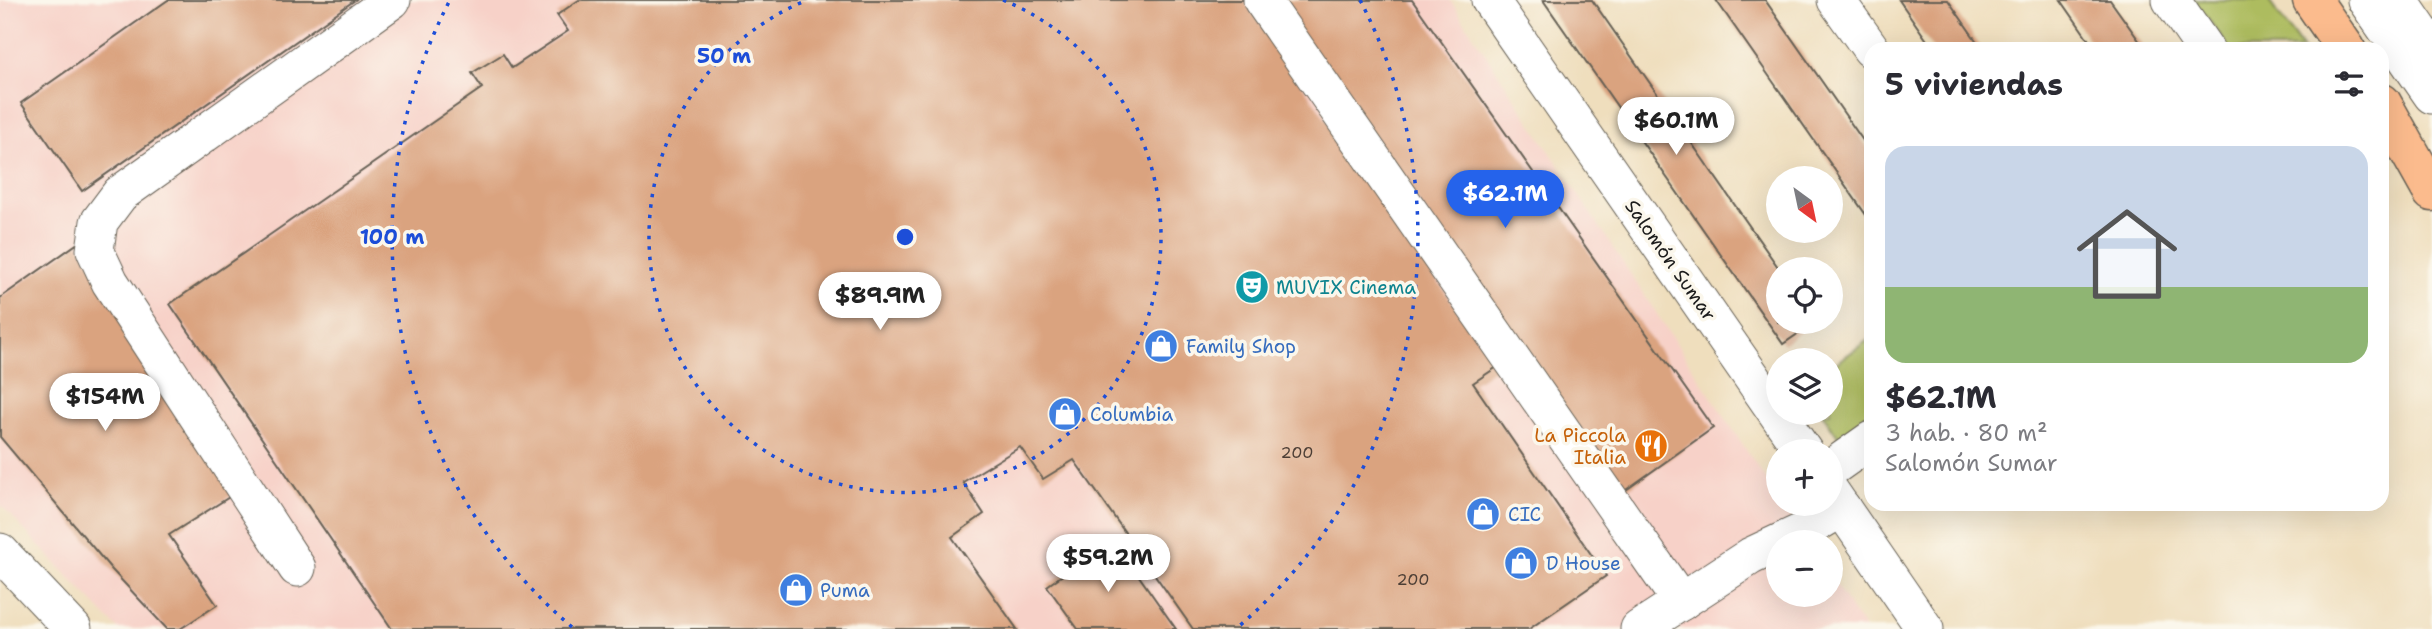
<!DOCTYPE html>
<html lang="es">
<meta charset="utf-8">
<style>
body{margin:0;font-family:"Shantell Sans",sans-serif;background:#f2f2f3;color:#2b2b33;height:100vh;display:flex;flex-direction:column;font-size:26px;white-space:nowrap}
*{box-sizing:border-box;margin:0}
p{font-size:23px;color:#7c7c81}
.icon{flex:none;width:38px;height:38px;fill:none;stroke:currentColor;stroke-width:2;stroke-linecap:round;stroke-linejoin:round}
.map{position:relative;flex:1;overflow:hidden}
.sheet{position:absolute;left:1864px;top:42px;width:525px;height:469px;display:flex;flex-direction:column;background:#fff;border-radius:21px;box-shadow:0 7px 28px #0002}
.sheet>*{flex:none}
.needle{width:46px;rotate:147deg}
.buttons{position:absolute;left:1766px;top:166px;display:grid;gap:14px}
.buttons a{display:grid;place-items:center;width:77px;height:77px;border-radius:50%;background:#fff;box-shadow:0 7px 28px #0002;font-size:35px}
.price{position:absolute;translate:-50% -60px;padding:0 16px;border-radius:24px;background:#fff;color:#222;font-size:23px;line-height:46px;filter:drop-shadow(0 2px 4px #0008)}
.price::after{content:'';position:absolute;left:50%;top:42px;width:21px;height:16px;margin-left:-10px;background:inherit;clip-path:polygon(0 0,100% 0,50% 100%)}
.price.active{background:#2563eb;color:#fff}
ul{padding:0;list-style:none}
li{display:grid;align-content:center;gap:14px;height:371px;padding:0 21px}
li span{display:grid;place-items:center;height:217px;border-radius:21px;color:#555}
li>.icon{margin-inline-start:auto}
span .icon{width:126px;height:126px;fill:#fffc;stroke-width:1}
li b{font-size:30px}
h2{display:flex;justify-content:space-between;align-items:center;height:84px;padding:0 21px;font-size:30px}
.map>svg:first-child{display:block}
.built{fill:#f7d1c8}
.green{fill:#adbc5f;stroke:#646c3e;stroke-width:2}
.building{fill:#daa37f}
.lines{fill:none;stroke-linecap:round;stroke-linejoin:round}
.minor-casing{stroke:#666054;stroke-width:39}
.major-casing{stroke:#666054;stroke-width:41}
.minor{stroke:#fff;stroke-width:37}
.major{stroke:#fbbb8d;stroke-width:38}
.ring{fill:none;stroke:#1d4ed8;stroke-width:3.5;stroke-dasharray:3.5 7}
.labels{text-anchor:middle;stroke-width:7;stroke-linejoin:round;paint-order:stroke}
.number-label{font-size:16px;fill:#4c3e35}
.street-label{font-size:19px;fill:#1c1c1c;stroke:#fbf7ec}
.culture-label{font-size:19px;fill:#0d838f;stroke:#fbf7ec;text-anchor:start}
.shop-label{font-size:19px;fill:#366cbe;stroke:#fbf7ec;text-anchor:start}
.food-label{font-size:19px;fill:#c56008;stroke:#fbf7ec;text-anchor:end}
.centre{fill:#1d4ed8;stroke:#fbf7ec;stroke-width:3.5}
.ring-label{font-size:21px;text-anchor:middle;font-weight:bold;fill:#1d4ed8;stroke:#fbf7ec;stroke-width:7;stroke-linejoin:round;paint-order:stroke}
</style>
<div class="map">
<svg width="2432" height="629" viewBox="0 0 2432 629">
<rect width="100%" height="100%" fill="#fbf7ec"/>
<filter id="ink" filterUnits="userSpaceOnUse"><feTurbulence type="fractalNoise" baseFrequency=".0143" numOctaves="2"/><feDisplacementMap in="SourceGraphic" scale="14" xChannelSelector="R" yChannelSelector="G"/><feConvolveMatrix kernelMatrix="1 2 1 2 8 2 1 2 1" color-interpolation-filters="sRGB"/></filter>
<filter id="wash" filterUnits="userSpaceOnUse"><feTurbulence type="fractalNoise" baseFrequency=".00686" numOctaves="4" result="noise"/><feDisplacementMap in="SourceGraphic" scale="28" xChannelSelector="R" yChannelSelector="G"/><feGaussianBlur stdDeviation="1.57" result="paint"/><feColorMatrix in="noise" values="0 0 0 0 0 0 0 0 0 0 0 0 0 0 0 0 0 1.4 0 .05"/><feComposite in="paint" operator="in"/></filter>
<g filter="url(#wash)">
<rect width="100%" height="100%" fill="#efdebd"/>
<!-- built -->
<path class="built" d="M0,0H1450L1778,498V504H1782L1807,542H1778V595H1830L1831,577L1864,629H118L0,504Z"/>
<!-- green -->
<g class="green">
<path d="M2194,0H2268L2303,49H2230Z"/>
<path d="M1871,338V415L1839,438L1822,413H1830L1831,367Z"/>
</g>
<g id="blocks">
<!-- building -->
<g class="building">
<path d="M168,0H355L82,191L21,103Z"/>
<path d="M579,0H1244L1497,367L1473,383L1606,576L1529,629H1193L1074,460L1043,479L1020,447L963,482L984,514L952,537L1017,629H392L170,304L482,88L472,73L503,54L512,68L568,31L557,15Z"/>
<path d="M1276,0H1412L1713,428L1623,492Z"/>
<path d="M1543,0H1592L1780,270H1778V322H1815L1783,344Z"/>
<path d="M1716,0H1765L1871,152V222Z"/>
<path d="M1899,0H1948L1982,49H1933Z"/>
<path d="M2061,0H2110L2145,49H2095Z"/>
<path d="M78,243L234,494L169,535L217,605L180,629H167L112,570L0,437V298Z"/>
<path d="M1113,539L1176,629H1078L1047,586Z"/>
</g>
</g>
</g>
<g filter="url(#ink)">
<use href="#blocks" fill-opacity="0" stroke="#666054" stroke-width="2"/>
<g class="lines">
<!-- minor casing -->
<g class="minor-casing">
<g id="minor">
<path d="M1262,0L1681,602"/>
<path d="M1490,0L1804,452"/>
<path d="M1836,0L1871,49"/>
<path d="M2171,0L2205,49"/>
<path d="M2366,0L2432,95"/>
<path d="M2399,0L2432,48"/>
<path d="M1830,469L1871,440"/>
<path d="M1830,491L1925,629"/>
<path d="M0,552L73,629"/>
<path d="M297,568L110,282L95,250L99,222L120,194L392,0"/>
<path d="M1639,629L1751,556L1802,532L1842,508"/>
</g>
</g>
<!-- major casing -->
<g class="major-casing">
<g id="major">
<path d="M2312,0L2346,49"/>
<path d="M2382,103L2432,192"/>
</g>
</g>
<!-- minor -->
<use href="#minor" class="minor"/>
<!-- major -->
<use href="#major" class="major"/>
</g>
</g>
<!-- distance rings -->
<g class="ring">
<path d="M1003 0A256 256 0 1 1 807 0"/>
<path d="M572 627A513 513 0 0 1 450 0M1360 0A513 513 0 0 1 1238 627"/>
</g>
<!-- icons -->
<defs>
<g id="theatre-disc" transform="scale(1.75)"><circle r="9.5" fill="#0f9aa8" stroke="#fbf7ec"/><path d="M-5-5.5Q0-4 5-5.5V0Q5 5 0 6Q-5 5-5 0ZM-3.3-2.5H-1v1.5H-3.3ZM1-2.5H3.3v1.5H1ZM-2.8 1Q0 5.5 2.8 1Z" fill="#fff"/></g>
<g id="shop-disc" transform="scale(1.75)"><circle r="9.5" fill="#3f7fe0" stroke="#fbf7ec"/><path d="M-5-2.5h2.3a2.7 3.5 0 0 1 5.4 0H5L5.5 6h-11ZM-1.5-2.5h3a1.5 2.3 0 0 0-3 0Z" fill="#fff"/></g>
<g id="restaurant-disc" transform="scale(1.75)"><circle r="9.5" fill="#e8710a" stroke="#fbf7ec"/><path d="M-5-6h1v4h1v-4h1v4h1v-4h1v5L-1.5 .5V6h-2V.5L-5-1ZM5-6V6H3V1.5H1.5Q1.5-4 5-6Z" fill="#fff"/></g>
</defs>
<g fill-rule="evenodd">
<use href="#theatre-disc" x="1252" y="287"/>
<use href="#shop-disc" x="1161" y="346"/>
<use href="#shop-disc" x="1065" y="414"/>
<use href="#restaurant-disc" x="1651" y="446"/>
<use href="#shop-disc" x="1483" y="514"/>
<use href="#shop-disc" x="1521" y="563"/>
<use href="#shop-disc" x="796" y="590"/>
</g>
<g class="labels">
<!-- number labels -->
<g class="number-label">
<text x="1297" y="458">200</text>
<text x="1413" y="585">200</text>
</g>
<!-- street labels -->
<g class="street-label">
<text transform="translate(1671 260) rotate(55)" y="7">Salomón Sumar</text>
</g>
<!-- culture labels -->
<g class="culture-label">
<text x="1276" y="294">MUVIX Cinema</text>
</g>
<!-- shop labels -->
<g class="shop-label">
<text x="1186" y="353">Family Shop</text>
<text x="1090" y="421">Columbia</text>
<text x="1508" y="521">CIC</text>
<text x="1546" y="570">D House</text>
<text x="820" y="597">Puma</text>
</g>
<!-- food labels -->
<g class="food-label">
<text x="1626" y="442">La Piccola<tspan x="1626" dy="22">Italia</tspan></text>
</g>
</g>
<circle cx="905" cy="237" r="10" class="centre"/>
<g class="ring-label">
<text x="724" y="63">50 m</text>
<text x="392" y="244">100 m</text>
</g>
</svg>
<div class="buttons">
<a><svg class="needle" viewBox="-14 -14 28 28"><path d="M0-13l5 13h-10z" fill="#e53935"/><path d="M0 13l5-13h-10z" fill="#7c7c81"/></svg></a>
<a><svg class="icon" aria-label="locate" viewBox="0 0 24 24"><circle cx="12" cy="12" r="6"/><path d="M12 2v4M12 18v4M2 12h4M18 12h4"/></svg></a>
<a><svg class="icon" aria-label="layers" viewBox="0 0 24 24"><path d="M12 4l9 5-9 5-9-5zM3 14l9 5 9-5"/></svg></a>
<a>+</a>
<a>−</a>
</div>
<b class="price" style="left:1676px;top:157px">$60.1M</b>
<b class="price active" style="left:1505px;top:230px">$62.1M</b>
<b class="price" style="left:880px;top:332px">$89.9M</b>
<b class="price" style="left:105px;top:433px">$154M</b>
<b class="price" style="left:1108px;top:594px">$59.2M</b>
<section class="sheet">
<h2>5 viviendas<svg class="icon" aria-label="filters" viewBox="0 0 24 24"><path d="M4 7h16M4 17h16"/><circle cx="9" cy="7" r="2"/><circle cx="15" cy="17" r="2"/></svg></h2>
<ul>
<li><span style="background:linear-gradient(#c9d6e8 65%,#8fb573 0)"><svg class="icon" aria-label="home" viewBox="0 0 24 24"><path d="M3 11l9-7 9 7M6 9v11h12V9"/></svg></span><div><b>$62.1M</b><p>3 hab. · 80 m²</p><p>Salomón Sumar</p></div></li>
</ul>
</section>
</div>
